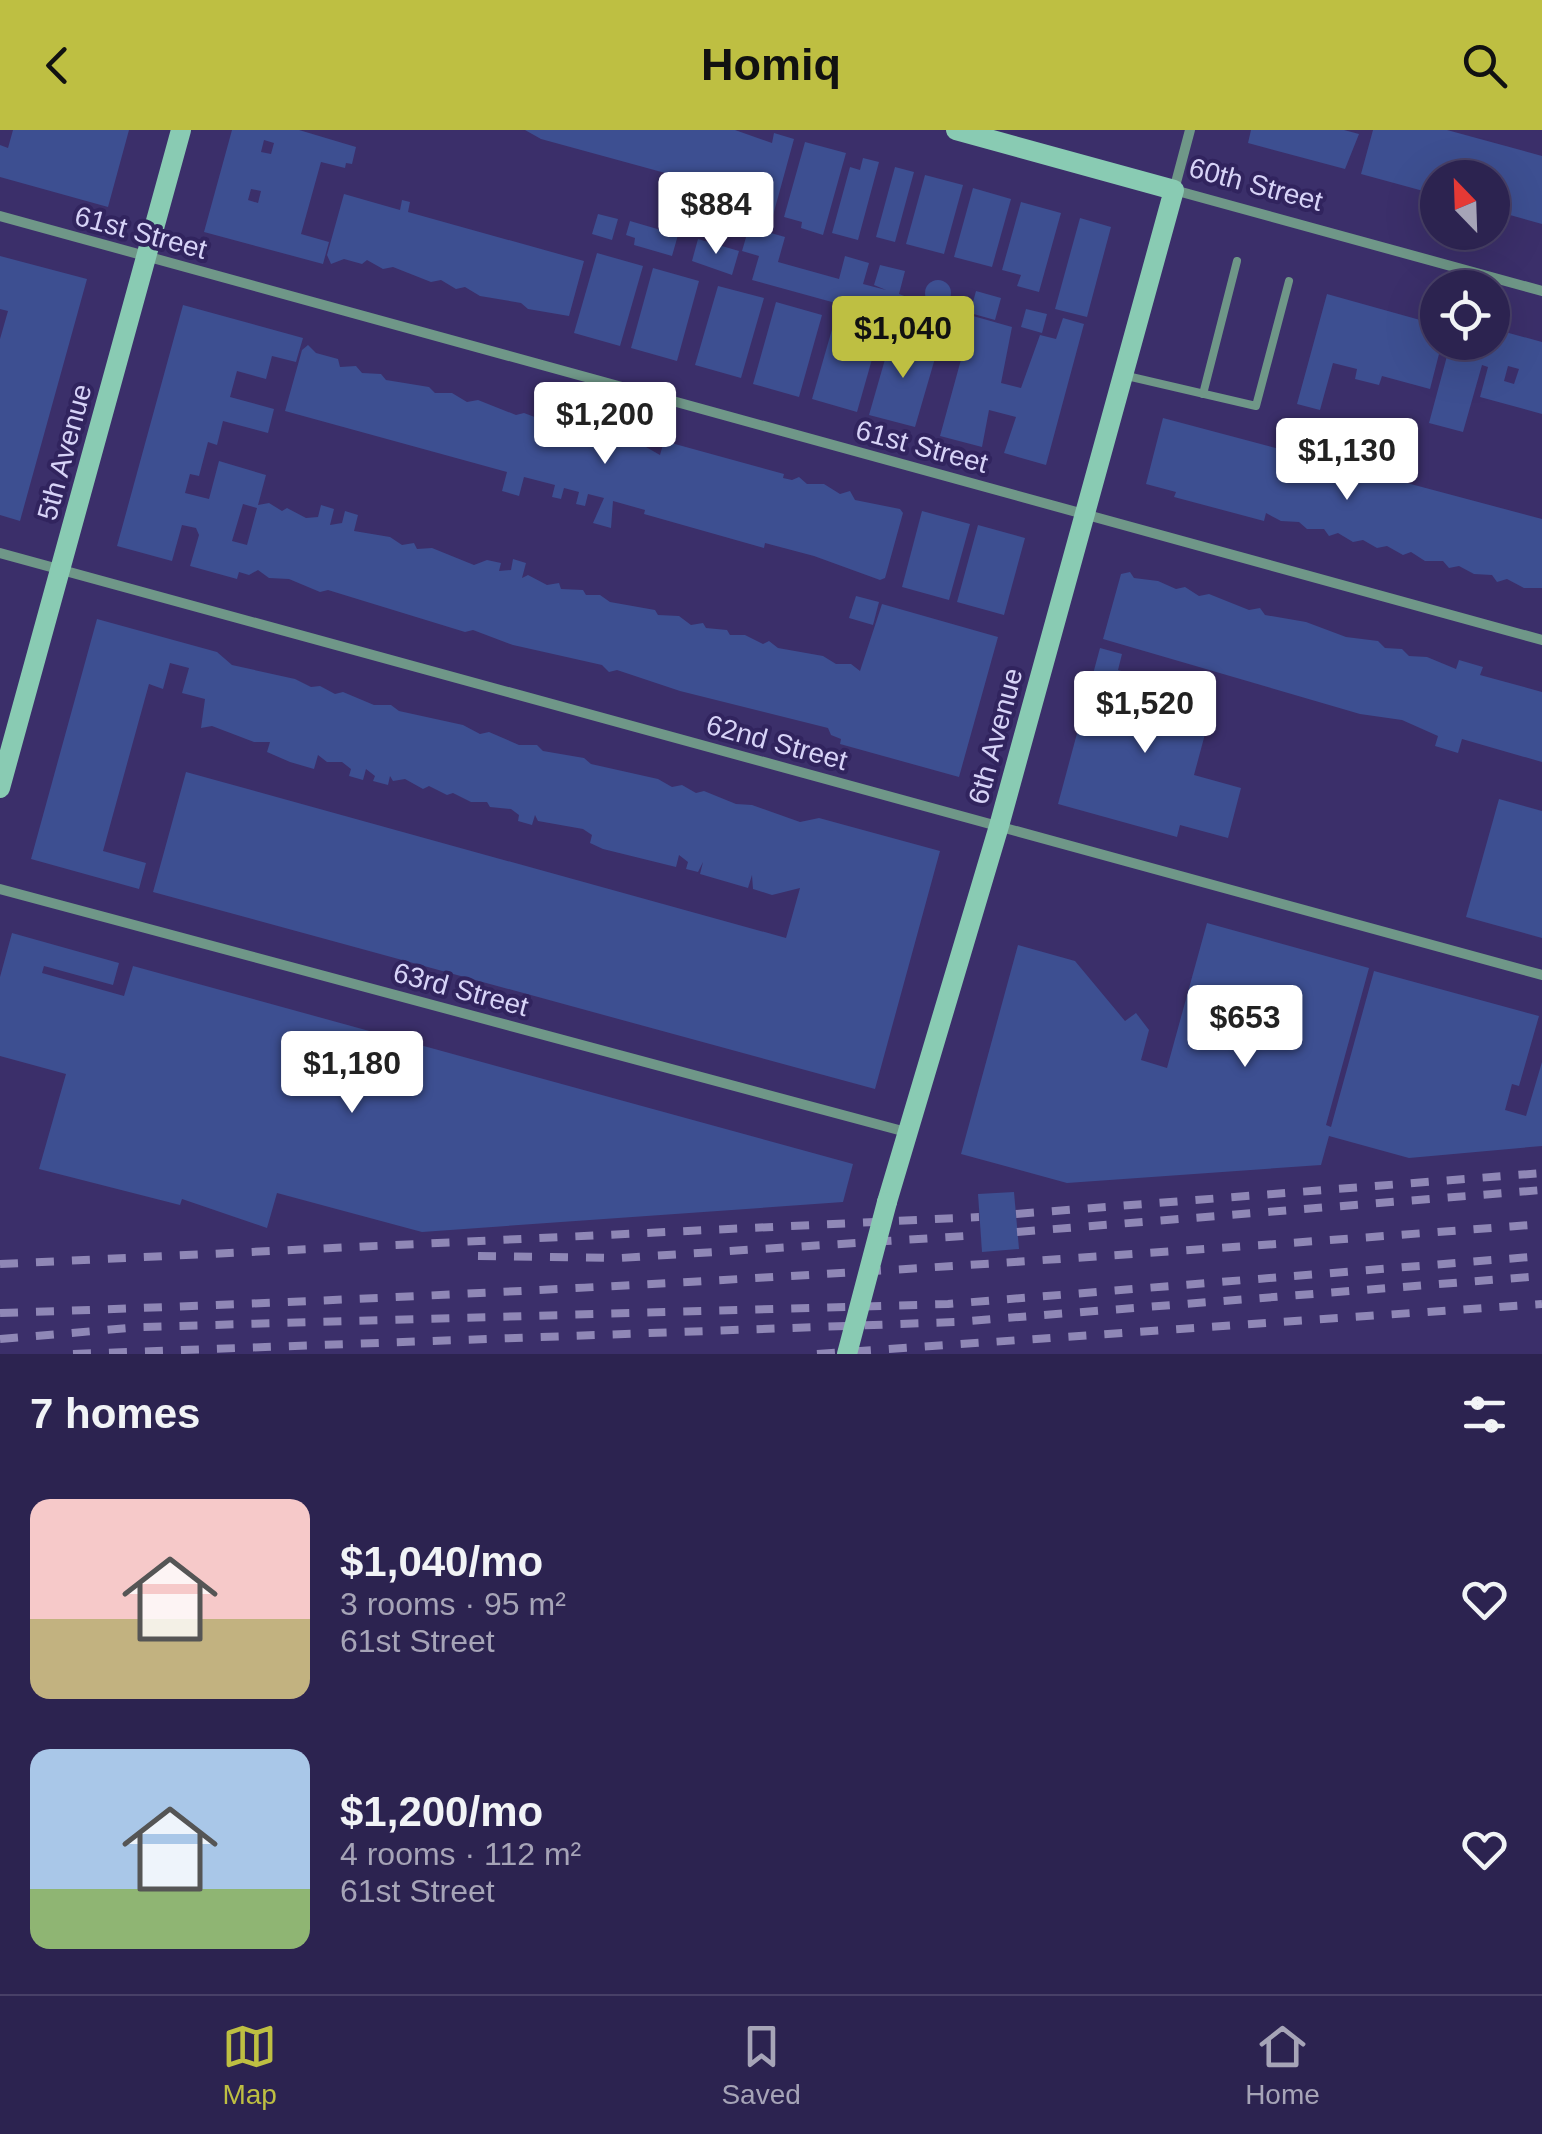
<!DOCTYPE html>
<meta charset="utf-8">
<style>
body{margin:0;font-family:Helvetica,sans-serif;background:#382f5a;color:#f1f3f6;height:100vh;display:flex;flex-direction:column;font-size:38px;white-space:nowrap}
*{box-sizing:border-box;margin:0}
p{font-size:32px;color:#a6a4b7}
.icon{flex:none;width:55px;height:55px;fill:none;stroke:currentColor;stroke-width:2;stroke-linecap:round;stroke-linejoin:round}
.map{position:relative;height:1224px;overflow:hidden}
.side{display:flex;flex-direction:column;background:#2c2350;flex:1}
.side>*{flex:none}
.needle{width:65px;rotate:337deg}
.fabs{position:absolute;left:1420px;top:30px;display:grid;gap:20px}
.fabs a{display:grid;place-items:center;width:90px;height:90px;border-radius:50%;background:#2c2350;box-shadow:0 10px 40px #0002,0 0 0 2px #484067;font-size:50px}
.price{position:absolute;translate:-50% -85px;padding:0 22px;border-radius:10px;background:#fff;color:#222;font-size:32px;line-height:65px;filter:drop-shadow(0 2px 5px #0008)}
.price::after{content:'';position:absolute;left:50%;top:60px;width:30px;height:22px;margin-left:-15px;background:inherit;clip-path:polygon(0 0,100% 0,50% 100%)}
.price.active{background:#bebf42;color:#111}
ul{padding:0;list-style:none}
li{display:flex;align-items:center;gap:30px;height:250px;padding:0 30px}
li span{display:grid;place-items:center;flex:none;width:280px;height:200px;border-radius:20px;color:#555}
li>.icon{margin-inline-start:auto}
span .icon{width:120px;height:120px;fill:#fffc;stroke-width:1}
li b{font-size:42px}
h2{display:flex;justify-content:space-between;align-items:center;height:120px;padding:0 30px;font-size:42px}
header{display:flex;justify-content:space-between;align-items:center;height:130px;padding:0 30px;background:#bebf42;color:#111;font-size:45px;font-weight:700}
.tab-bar{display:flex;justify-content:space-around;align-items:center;height:140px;border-top:2px solid #484067;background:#2c2350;font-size:28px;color:#a6a4b7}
.tab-bar a{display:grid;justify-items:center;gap:5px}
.tab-bar .active{color:#bebf42}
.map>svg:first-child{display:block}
.building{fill:#3d4f91;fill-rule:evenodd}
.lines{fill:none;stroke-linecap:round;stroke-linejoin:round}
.lane{stroke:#6f9788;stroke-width:8}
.street{stroke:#6f9788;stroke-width:10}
.secondary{stroke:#89cbb3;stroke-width:20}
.rail{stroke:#8f87b6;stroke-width:8;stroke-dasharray:18 18;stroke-linecap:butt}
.secondary-bridge{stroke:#89cbb3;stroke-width:20}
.labels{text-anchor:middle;stroke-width:8;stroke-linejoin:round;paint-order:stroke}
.street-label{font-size:28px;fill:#d7d3f7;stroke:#31245e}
</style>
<header><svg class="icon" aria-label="back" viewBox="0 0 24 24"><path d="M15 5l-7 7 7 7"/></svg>Homiq<svg class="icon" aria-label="search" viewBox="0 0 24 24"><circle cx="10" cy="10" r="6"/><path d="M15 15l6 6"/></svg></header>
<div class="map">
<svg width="1542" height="1224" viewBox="0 0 1542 1224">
<rect width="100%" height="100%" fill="#3b2f6a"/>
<!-- building -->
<g class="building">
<path d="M13,0H129L108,77L0,47V15L8,18Z"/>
<path d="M232,0H299L356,17L352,34L346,33L345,38L321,32L301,104L329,112L323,134L204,102ZM264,10L274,13L271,24L261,22ZM251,59L261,61L258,73L248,70Z"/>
<path d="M525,0H735L772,13L774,3L794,9L772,89L754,78L752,86L737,82L742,64L541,9Z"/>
<path d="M1251,0H1344L1359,4L1345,39L1248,13Z"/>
<path d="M1373,0H1447L1542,26V94L1492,80V48H1438V65L1361,44Z"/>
<path d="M805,12L846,23L823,105L801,98L802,92L784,87Z"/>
<path d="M863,28L879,32L858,110L832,103L850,37L860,40Z"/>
<path d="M895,37L914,42L895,112L876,107Z"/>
<path d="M925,45L963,55L944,124L906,114Z"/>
<path d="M973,58L1011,69L992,137L954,127Z"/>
<path d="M344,64L400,80L402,70L410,72L408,82L584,131L569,186L528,179L521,173L480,166L465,157L456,159L441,150L431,152L393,137L383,139L367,130L362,134L344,129L331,134L327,125Z"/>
<path d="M1021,72L1061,83L1039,162L1017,156L1021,145L1002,140Z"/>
<path d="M598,84L618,89L612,110L592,104Z"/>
<path d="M1080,88L1111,97L1087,187L1055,179Z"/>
<path d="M630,91L678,105L672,126L634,115L635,108L626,105Z"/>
<path d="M749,97L785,107L778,132L839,149L845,126L869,133L863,154L886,160L874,155L880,135L905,141L899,164L925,174L919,196L752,150L759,126L742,121Z"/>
<path d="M698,109L739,121L732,145L692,131Z"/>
<path d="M597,123L643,136L620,216L574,203Z"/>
<path d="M0,126L87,149L20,391L0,385V209L8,181L0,179Z"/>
<path d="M653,138L699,151L677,231L631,218Z"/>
<circle cx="938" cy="163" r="13"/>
<path d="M718,156L764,168L741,248L695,235Z"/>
<path d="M976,161L1001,168L995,190L970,183Z"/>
<path d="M1327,164L1438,195V212H1492L1498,200L1542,212V284L1480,267L1488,237L1482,235L1463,302L1429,293L1447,226L1439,224L1430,259L1382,246L1379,255L1355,249L1357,239L1333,233L1320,280L1297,274ZM1508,236L1519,239L1514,254L1504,251Z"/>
<path d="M776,172L822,185L799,267L753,254Z"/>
<path d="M183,175L303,208L296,232L272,226L266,249L237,241L230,267L274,279L268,303L223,291L217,315L208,312L199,346L190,344L185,363L209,369L219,331L266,345L258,375L269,373L282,381L287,378L306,388L318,387L321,375L334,379L330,395L342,393L345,381L358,385L354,401L390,407L402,415L414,413L417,419L432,418L474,435L487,430L501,433L499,441L511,440L513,429L526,433L522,448L528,445L547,455L559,453L561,459L583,460L586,465H600L610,472L655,480L658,485L679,486L691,495L703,493L706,498L727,500L730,505H745L763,514L769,511L778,518L823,526L836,534H851L860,541L882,474L998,507L959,647L840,614L841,609L831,605L828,598L680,561L617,540L609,542L602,535L513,515L473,500L465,502L328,460L320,462L289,449L269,448L258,440L249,445L239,442L237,449L190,436L199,405L196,398L182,395L172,431L117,416ZM243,374L257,378L247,415L232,411Z"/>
<path d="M937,177L960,183L954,205L931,198Z"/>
<path d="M1026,179L1047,184L1042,203L1021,197Z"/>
<path d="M973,186L1012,197L1001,253L1021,258L1040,205L1056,209L1063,188L1084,194L1046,335L1004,323L1016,287L989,280L982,317L940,306Z"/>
<path d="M835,189L880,201L857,282L812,269Z"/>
<path d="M892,205L938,218L915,297L869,285Z"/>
<path d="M308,215L316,223L338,229L340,237L356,236L362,243L381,244L386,250L429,257L435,263H452L467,272L478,270L516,285L524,283L564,298L573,296L579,303H596L603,309L646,317L660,325L664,311L784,344L783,348L792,350L799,347L807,354H824L840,364L850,361L855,370L900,379L903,383L885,448L880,450L814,426L765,413L764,418L644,384L645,380L613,371L611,398L593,393L604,368L588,364L585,376L576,374L579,362L564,358L561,369L552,367L555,355L524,347L519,366L502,361L507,342L285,281L302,220Z"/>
<path d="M1163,288L1542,389V458H1524L1507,449L1497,452L1492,445L1474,444L1459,436L1449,438L1443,431H1425L1411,422L1403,425L1387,416L1377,418L1363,410L1353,412L1338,403L1329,406L1324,399H1307L1299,392L1281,391L1266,383L1264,391L1174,367L1176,362L1146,354Z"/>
<path d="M922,381L970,394L949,470L902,457Z"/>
<path d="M978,395L1025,408L1004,485L957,472Z"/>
<path d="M1130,442L1134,448L1158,451L1176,459L1185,457L1199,466L1209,464L1249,480L1260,478L1265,485L1306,492L1346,507L1378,511L1385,518L1402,519L1409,526L1427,527L1456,539L1459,530L1483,537L1480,545L1542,562V632L1462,609L1458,623L1435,616L1438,606L1402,590L1360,584L1103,509L1121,444Z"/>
<path d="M856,466L879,472L873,495L849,488Z"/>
<path d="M97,489L217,522L232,535L295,549L311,557L320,556L335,564L343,562L374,575H391L399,581L463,595L480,604L489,602L519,615H537L543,621L584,628L591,634L658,649L672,657L682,655L696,663L704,661L736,674L752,675L800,692L819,688L940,721L875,959L153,762L186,642L786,808L800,758L772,765L753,759L752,745L748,758L700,744L703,732L698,742L686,739L688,732L679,725L676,737L603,719L590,713L592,705L583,699L538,691L535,685L532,695L518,691L519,685L511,679L490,677L487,672H471L453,663L447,665L429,656L423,659L405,649L393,651L390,646L388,655L373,651L375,646L366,639L363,650L349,646L351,639L342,632H327L318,625L314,639L290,632L267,622L270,612H254L212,596L201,598L205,569L182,563L189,538L170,533L163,559L149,554L103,721L146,733L139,759L31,729Z"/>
<path d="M1100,518L1122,524L1118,540L1215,567L1194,645L1241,658L1228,708L1180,695L1177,707L1058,674Z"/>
<path d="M1499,669L1542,681V808L1466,787Z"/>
<path d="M1207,793L1369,838L1326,995L1331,997L1374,841L1539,886L1519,956L1512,954L1505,980L1526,986L1542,932V1016L1409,1028L1329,1006L1321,1035L1067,1053L961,1024L1018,815L1075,831L1125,891L1136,883L1149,900L1141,930L1167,938Z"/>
<path d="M12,803L119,833L113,855L44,836L42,843L124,866L133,836L853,1034L843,1072L422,1102L277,1063L267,1098L182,1069L180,1075L39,1039L66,944L0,926V847Z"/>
<path d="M1014,1062L1019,1119L982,1122L978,1064Z"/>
</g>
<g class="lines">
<!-- lane -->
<g class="lane">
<path d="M1127,246L1256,276L1289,151"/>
<path d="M1203,264L1237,131"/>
</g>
<!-- street -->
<g class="street">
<path d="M1190,0L1174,60L1542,161"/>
<path d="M0,86L1542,510"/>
<path d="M0,423L1542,845"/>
<path d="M0,759L910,1003"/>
</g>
<!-- secondary -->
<g class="secondary">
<path d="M0,658L181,0"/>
<path d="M887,1072L999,696L1174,60L956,0"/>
</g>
<!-- rail -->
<g class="rail">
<path d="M1016,1084L1542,1043"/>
<path d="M1017,1102L1542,1060"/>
<path d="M478,1126L620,1128L981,1105"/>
<path d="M0,1134L979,1087"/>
<path d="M0,1183C515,1166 1028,1134 1542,1094"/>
<path d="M0,1209L141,1197L948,1174L1542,1126"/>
<path d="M73,1224L955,1192L1542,1146"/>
<path d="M817,1224L1542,1174"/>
</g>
<!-- secondary-bridge -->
<path class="secondary-bridge" d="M847,1224L887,1072"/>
</g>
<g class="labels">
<!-- street labels -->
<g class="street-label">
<text transform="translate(1256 54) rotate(15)" y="10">60th Street</text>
<text transform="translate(141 102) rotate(15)" y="10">61st Street</text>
<text transform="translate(922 316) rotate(15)" y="10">61st Street</text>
<text transform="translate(64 322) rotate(-75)" y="10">5th Avenue</text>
<text transform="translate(995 606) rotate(-75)" y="10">6th Avenue</text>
<text transform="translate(777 612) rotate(15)" y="10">62nd Street</text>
<text transform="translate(461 859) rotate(15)" y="10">63rd Street</text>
</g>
</g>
</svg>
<div class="fabs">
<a><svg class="needle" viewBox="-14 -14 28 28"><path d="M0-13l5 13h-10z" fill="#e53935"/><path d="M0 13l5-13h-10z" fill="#a6a4b7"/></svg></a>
<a><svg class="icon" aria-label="locate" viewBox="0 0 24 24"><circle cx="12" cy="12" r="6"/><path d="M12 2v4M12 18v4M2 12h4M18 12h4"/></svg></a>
</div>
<b class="price" style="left:716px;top:127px">$884</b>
<b class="price active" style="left:903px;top:251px">$1,040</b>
<b class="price" style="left:605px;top:337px">$1,200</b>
<b class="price" style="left:1347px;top:373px">$1,130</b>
<b class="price" style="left:1145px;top:626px">$1,520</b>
<b class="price" style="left:1245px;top:940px">$653</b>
<b class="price" style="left:352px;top:986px">$1,180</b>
</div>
<section class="side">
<h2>7 homes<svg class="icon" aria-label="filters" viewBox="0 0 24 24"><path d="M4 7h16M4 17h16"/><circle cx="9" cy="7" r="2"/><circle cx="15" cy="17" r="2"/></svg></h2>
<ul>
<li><span style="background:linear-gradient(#f6c9c9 60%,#c2b280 0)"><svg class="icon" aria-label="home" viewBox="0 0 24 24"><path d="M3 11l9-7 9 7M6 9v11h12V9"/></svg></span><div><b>$1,040/mo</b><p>3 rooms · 95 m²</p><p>61st Street</p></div><svg class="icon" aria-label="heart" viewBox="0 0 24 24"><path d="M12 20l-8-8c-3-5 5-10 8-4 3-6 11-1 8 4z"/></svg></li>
<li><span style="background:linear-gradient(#a9c7e8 70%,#8fb573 0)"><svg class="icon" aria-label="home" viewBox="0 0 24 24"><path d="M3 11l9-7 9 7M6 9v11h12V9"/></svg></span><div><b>$1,200/mo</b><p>4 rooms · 112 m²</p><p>61st Street</p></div><svg class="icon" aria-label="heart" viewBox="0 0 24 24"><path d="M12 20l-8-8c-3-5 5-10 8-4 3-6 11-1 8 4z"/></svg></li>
</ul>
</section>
<nav class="tab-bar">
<a class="active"><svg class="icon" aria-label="map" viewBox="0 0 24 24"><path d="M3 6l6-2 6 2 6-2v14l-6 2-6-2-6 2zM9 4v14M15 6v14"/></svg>Map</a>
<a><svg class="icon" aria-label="saved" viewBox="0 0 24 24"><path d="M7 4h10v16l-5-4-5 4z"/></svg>Saved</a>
<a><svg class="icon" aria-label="home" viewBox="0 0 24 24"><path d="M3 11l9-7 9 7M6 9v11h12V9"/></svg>Home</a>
</nav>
